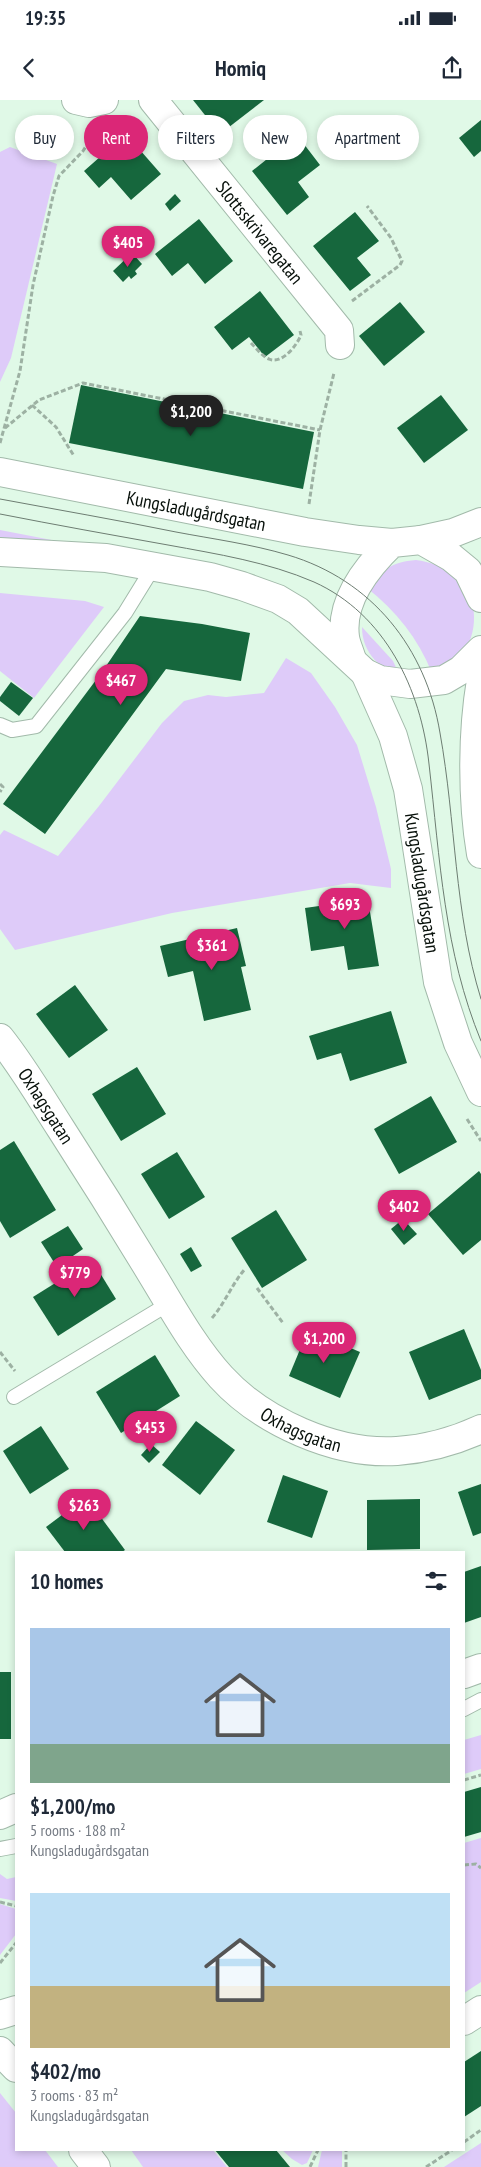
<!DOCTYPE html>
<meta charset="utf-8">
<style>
body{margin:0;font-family:"PT Sans Narrow",sans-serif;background:#f6f6f7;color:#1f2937;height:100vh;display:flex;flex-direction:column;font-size:19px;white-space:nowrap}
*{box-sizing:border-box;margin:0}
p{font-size:16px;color:#747a83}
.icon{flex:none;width:28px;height:28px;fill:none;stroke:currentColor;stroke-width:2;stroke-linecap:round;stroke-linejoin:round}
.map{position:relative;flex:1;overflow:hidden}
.side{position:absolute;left:15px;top:1451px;width:450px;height:600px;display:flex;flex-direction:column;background:#fff;border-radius:0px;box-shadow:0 2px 8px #0003}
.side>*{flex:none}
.banner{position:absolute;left:15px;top:15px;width:451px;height:45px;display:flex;gap:10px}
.price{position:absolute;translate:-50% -42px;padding:0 11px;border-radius:18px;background:#db2777;color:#fff;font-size:16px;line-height:32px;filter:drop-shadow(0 1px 2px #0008)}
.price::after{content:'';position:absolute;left:50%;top:30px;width:15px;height:11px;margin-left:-8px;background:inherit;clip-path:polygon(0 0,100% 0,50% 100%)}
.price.active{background:#222;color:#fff}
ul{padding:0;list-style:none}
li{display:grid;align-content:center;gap:10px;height:265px;padding:0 15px}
li span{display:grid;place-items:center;height:155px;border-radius:0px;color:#555}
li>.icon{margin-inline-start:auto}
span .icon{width:90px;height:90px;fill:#fffc;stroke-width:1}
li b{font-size:21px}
h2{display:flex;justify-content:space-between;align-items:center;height:60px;padding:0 15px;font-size:21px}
.chip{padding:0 18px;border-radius:22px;background:#fff;box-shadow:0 2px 8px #0003;font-size:18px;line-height:45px}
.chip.active{background:#db2777;color:#fff}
.status{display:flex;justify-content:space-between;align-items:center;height:35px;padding:0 25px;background:#fff;direction:ltr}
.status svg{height:14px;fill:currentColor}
header{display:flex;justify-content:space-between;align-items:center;height:65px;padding:0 15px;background:#fff;font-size:22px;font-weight:600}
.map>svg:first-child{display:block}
.green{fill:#decbf9}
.building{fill:#16673d}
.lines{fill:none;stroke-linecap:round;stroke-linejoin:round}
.lane-casing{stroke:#a2baaa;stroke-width:16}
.street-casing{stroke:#a2baaa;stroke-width:30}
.secondary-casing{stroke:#a2baaa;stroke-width:30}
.path{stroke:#9db1a3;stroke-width:3;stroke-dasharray:5 2.5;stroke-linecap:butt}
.lane{stroke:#fff;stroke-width:14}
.street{stroke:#fff;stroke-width:28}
.secondary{stroke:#fff;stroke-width:28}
.tram{stroke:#6d7d72;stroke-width:1}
.labels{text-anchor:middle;stroke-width:5;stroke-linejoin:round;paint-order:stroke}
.street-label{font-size:19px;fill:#07100a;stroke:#fff}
</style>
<div class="status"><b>19:35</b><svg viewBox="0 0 49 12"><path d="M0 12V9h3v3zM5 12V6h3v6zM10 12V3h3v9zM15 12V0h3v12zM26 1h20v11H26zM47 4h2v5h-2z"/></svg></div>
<header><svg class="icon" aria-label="back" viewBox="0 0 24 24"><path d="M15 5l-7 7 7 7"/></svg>Homiq<svg class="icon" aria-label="share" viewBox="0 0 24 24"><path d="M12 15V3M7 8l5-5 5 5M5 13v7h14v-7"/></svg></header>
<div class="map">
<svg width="481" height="2067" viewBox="0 0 481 2067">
<rect width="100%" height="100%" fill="#e0f9e7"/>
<!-- green -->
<g class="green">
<path d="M10,47L57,64L11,258L0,282V52Z"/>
<path d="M0,430L62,442L0,444Z"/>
<path d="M416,460C430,462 442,466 455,475C477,491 480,530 464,551C457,560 442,567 432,573C418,538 396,511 367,488C382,470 391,462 416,460Z"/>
<path d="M0,493L85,501L104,507L34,598L0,571Z"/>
<path d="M362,527L393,561L402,580C381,568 362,554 362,527Z"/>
<path d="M286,558L311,573L335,607L357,645L376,707L391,769V788L350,783L172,813L15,850L0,829V735L4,730L58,756L99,706L162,623L184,601L208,595L226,597L264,593Z"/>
<path d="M481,1635V1669L464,1674V1640Z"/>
<path d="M481,1738V1882L464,1893V1743Z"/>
<path d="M0,1774L7,1779L16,1777V1801L0,1798Z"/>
<path d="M0,1804L16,1809V1834L0,1855Z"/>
<path d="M0,1993L16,2013V2050H45L58,2067H0Z"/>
<path d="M481,2043V2067H444Z"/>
<path d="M131,2050H213L227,2067H143Z"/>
<path d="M282,2050H313L307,2063L302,2065L292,2059Z"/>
<path d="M322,2050H342V2067H318Z"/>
</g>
<!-- building -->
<g class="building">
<path d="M193,0H264L220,34Z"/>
<path d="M481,20V51L474,57L459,38Z"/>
<path d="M126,34L161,74L131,100L111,77L99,88L84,71Z"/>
<path d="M297,35L320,65L298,82L309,97L287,115L252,71Z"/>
<path d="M175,94L181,101L170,111L165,104Z"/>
<path d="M355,112L379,141L357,158L371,175L350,191L313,146Z"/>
<path d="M199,119L233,161L205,184L188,163L172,176L155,154Z"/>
<path d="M132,153L142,164L135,171L137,174L131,179L129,176L123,182L113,171Z"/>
<path d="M260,191L294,235L265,257L249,237L232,250L214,227Z"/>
<path d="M400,202L425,232L384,266L359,236Z"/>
<path d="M81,285L314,332L303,389L69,343Z"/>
<path d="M441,295L468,330L424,363L397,328Z"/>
<path d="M140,516L202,524L250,533L241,581L166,569L45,734L3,704L102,572Z"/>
<path d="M11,582L33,598L19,616L0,601V597Z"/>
<path d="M367,794L379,866L348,870L344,846L311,851L305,808L340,803L339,799Z"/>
<path d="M237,828L246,866L241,867L251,910L204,921L193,871L168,877L160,846Z"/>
<path d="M75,885L108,930L69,958L36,914Z"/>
<path d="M391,911L407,963L350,981L341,953L317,960L309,936Z"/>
<path d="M137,967L166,1014L121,1041L92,994Z"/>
<path d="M431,996L457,1042L399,1074L374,1029Z"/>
<path d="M14,1041L56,1110L10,1138L0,1121V1050Z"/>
<path d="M177,1052L205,1097L169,1119L141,1074Z"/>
<path d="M479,1071L481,1074V1140L463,1155L428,1114Z"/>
<path d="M276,1110L307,1160L262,1188L231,1138Z"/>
<path d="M403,1119L417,1134L404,1145L391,1129Z"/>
<path d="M68,1126L83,1149L57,1167L41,1142Z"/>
<path d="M191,1147L202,1166L191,1172L180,1154Z"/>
<path d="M92,1160L116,1199L58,1236L33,1197Z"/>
<path d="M464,1229L481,1270V1279L429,1300L409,1252Z"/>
<path d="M308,1230L360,1252L340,1298L289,1276Z"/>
<path d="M155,1255L180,1296L121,1333L96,1292Z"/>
<path d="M196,1321L235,1350L200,1395L162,1365Z"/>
<path d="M41,1326L69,1369L30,1394L3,1351Z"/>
<path d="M151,1344L160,1352L149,1363L141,1355Z"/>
<path d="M283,1375L328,1391L312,1438L267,1422Z"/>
<path d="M481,1384V1433L473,1436L458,1392Z"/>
<path d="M86,1397L125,1450L122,1452H65L46,1427Z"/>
<path d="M420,1399V1449L367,1450V1400Z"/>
<path d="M481,1466V1517L464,1523V1472Z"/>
<rect x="0" y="1572" width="11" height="67"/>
<path d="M481,1687V1732L464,1737V1692Z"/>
<path d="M481,1951V2006L464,2017V1962Z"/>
<path d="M215,2050H276L290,2067H229Z"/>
</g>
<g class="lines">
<!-- lane casing -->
<g class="lane-casing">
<g id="lane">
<path d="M0,625L12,630L36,626L125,513L154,466"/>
<path d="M14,1297L170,1203"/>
<path d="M464,1609L481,1600"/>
<path d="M0,1749L16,1746"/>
</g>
</g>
<!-- street casing -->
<g class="street-casing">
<g id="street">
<path d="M76,0L89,3L104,0"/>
<path id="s1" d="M153,0L339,230L340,245"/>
<path id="s2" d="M365,573L393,636L408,689L438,882L458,943L481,992"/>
<path d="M481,580C472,633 472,700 481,754"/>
<path id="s3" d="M0,938C23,967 41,998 61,1029C92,1077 122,1125 151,1173C173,1209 193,1246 221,1277C262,1322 336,1355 397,1351C426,1349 455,1341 481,1329"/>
<path d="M464,1574L481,1568"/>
<path d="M0,1715L16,1708"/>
<path d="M0,1915L16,1910"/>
<path d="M464,1921L481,1910"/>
</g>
</g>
<!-- secondary casing -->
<g class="secondary-casing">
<g id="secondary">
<path id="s4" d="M0,372L305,432L359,440L392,443"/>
<path d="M421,440L453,433L481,422"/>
<path d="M0,452L106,458L210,477L242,486L278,499L298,511L365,573L380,580L410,584L444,580L461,570L481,550"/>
<path d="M352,560C350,552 346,545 345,537C340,500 368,466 392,443L421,440L451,457L468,471L481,498"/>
<path d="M0,1951L16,1968"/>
<path d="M83,2050L96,2067"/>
</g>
</g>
<!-- path -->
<g class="path">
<path d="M352,201L400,165L402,161L391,138L367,106"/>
<path d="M251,243C256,248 263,257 269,259C282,265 297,245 301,235L300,231"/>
<path d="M32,305L56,327L74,356"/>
<path d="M5,328L39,300L83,283L320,330"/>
<path d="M0,343L20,271L33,185L53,96L59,76L83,51L95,32"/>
<path d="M309,404L320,330L334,273"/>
<path d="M0,684L3,687L0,692"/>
<path d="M467,1019L481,1041"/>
<path d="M257,1188L283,1223"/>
<path d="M212,1218C225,1203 232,1184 245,1169"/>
<path d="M0,1252L15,1271"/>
<path d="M464,1680L481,1675"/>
<path d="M464,1765L476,1764L481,1768"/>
<path d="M0,1802L16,1806"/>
<path d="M0,1863L16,1843"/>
<path d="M464,2042L481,2030"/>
<path d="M310,2067L318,2050"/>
<path d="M346,2067V2050"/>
<path d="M426,2067L452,2050"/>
</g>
<!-- lane -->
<use href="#lane" class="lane"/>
<!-- street -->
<use href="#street" class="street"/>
<!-- secondary -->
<use href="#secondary" class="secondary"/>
<!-- tram -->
<g class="tram">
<path d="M0,399C59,410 117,420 176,432C213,439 251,444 288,455C372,480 426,548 440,633C456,722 454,812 481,899"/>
<path d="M0,414C56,425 112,435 168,445C217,454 268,462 314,482C385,514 421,589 429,664C440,760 444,851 481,941"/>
</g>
</g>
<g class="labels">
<!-- street labels -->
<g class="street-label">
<text dy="7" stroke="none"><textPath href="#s1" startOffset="170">Slottsskrivaregatan</textPath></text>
<text dy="7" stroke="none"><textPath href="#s4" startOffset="200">Kungsladugårdsgatan</textPath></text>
<text dy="7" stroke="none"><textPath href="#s2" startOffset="219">Kungsladugårdsgatan</textPath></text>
<text dy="7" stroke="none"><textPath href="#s3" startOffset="82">Oxhagsgatan</textPath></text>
<text dy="7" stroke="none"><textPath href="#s3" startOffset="502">Oxhagsgatan</textPath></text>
</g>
</g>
</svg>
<b class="price" style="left:128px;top:168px">$405</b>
<b class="price active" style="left:191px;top:337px">$1,200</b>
<b class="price" style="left:121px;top:606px">$467</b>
<b class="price" style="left:345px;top:830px">$693</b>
<b class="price" style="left:212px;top:871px">$361</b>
<b class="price" style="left:404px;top:1132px">$402</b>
<b class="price" style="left:75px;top:1198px">$779</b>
<b class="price" style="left:324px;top:1264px">$1,200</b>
<b class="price" style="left:150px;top:1353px">$453</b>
<b class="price" style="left:84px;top:1431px">$263</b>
<div class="banner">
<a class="chip">Buy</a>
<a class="chip active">Rent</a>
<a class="chip">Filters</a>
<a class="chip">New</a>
<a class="chip">Apartment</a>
</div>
<section class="side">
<h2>10 homes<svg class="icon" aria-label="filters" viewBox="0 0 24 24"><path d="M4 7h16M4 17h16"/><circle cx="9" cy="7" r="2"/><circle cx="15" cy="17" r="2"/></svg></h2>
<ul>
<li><span style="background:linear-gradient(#a9c7e8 75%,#7fa58c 0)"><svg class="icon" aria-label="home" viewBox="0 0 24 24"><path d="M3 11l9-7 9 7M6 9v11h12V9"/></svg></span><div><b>$1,200/mo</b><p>5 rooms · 188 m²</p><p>Kungsladugårdsgatan</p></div></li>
<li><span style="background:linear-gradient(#bfe0f5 60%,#c2b280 0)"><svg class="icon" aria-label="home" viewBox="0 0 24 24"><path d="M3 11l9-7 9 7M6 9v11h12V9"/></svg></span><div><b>$402/mo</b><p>3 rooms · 83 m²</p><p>Kungsladugårdsgatan</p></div></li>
</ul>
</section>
</div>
